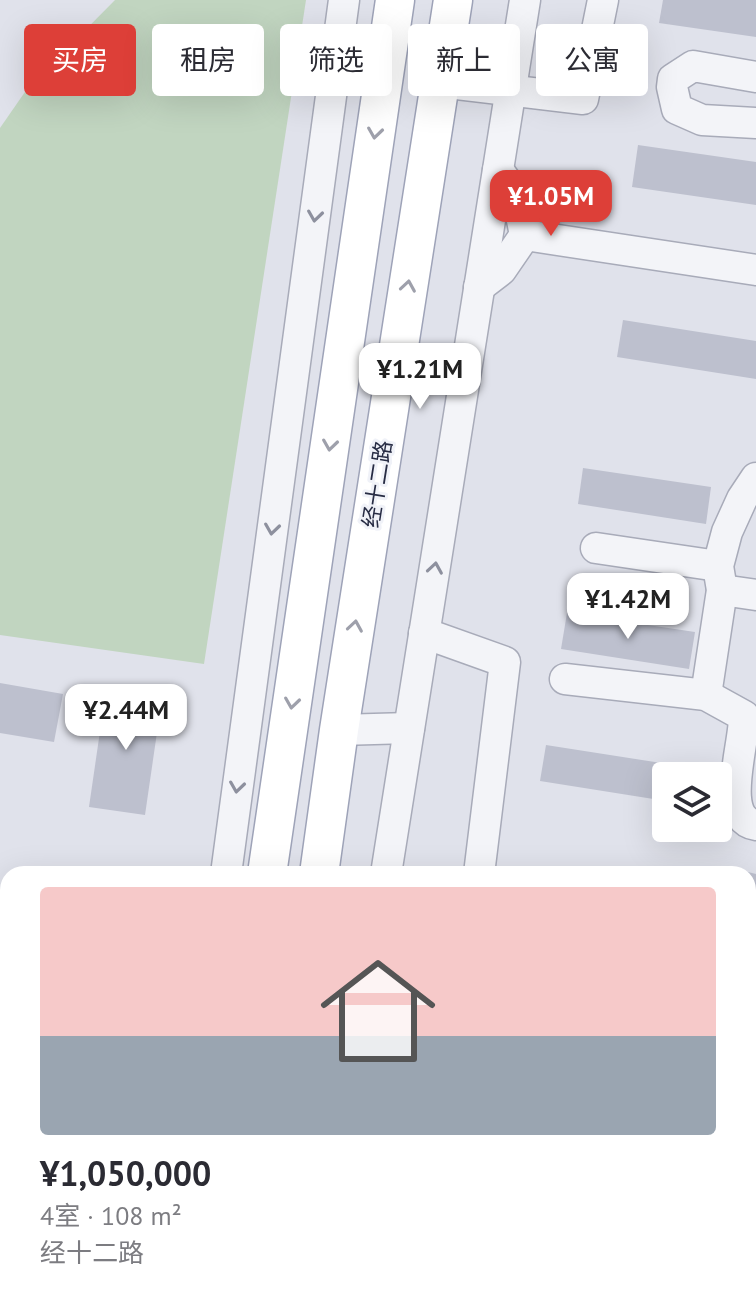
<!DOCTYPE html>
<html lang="zh">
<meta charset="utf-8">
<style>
body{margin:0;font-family:"PT Sans","Noto Sans SC",sans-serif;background:#f2f2f3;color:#2b2b33;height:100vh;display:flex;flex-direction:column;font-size:30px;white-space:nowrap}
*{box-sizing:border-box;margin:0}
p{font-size:26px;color:#7c7c81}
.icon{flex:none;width:44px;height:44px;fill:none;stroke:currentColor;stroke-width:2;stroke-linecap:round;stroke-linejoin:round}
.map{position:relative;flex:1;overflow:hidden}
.side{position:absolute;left:0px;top:866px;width:756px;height:440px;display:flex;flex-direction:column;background:#fff;border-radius:24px 24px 0 0;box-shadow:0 8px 32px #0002}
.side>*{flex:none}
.banner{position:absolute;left:24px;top:24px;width:708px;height:72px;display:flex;gap:16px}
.buttons{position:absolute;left:652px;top:762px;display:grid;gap:16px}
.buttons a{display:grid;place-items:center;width:80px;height:80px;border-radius:8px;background:#fff;box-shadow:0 8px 32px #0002;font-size:40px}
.price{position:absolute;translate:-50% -68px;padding:0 18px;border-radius:16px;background:#fff;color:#222;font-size:26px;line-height:52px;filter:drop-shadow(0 2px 4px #0008)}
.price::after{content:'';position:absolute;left:50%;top:48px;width:24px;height:18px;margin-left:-12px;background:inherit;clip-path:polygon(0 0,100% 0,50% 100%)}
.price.current{background:#dd3f38;color:#fff}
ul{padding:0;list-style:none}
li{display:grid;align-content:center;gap:16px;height:424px;padding:0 40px}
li+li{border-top:2px solid #e1e1e2}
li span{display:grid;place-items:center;height:248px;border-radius:8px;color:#555}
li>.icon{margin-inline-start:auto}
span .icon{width:144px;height:144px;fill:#fffc;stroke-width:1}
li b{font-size:34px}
.pill{padding:0 28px;border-radius:8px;background:#fff;box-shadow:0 8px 32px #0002;font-size:28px;line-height:72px}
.pill.current{background:#dd3f38;color:#fff}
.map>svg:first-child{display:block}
.green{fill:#c1d5c0}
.building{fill:#bdc0ce}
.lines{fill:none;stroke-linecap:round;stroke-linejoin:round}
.minor-casing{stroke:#a8abb9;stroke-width:33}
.major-casing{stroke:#9ea3b8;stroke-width:41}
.minor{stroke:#f3f4f8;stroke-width:30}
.major{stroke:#fff;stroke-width:38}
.oneway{stroke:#9ea0ab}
.oneway2{stroke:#8d909e}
.labels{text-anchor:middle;stroke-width:6;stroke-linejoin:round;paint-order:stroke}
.street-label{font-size:22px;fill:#272c44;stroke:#f0f2f8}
</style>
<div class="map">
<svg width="756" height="1306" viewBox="0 0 756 1306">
<rect width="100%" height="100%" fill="#e0e2eb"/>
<!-- green -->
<g class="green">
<path d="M115,0H306L204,664L0,635V128L27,89Z"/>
<path d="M0,1284L8,1286V1298H89L106,1301L99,1306H0Z"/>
</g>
<!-- building -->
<g class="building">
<path d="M663,0H756V37L659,23Z"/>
<path d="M638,145L756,162V205L632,187Z"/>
<path d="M623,320L756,341V379L617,357Z"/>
<path d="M583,468L711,487L706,524L578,504Z"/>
<path d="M567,613L695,632L689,669L561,649Z"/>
<path d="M0,683L63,694L54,742L0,733Z"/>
<path d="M106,690L162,698L145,815L89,807Z"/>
<path d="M546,745L674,765L672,776H666V801L540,781Z"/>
<path d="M748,872L756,874V911L748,910Z"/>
<path d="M0,910L8,911V960L0,959Z"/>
<path d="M748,963L756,965V1008L748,1006Z"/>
<path d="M748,1220L756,1221V1268L748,1266Z"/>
<path d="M748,1297L756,1298V1306L531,1305L532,1298Z"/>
</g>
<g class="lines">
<!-- minor casing -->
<g class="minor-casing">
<g id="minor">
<path d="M756,77L693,66L673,79L672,87L677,109L702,120L756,123"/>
<path d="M440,82L583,99L603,0"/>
<path d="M525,235L756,270"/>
<path d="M479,287L501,270L525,235L517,196L498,170"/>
<path d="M596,548L718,566"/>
<path d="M722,590L756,595"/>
<path d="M424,633L505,662L479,874"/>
<path d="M565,679L706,695L744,716C745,744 718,819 756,825"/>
<path d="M706,695L722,590L718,566L727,532L742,499L756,478"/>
<path d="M339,730L409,728"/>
<path d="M226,874L344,0"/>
<path d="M386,874L525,0"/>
<path d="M748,1195L756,1197"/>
<path d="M173,1306L179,1298"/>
<path d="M317,1306L319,1298"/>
</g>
</g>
<!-- major casing -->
<g class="major-casing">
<g id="major">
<path d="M267,874L395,0"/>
<path d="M319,874L339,730L453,0"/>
<path d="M204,1306L205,1298"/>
<path d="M260,1306L261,1298"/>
</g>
</g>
<!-- minor -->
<use href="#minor" class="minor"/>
<!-- major -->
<use href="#major" class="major"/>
</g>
<!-- one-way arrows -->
<defs><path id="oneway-chevron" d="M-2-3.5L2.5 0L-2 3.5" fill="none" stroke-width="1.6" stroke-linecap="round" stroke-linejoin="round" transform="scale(2)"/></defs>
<g class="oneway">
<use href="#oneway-chevron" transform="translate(375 133) rotate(98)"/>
<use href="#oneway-chevron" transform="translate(408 286) rotate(-81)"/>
<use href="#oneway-chevron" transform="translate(330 445) rotate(98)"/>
<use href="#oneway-chevron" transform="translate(355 626) rotate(-81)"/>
<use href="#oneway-chevron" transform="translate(292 703) rotate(98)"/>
</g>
<g class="oneway2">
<use href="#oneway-chevron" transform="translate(315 216) rotate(98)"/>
<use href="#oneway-chevron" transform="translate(272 529) rotate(98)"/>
<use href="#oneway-chevron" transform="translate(435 568) rotate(-81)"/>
<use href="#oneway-chevron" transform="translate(237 787) rotate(98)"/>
</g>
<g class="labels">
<!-- street labels -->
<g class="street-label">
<text transform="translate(377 484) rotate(-81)" y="8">经十二路</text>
</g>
</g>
</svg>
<div class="buttons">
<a><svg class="icon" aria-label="layers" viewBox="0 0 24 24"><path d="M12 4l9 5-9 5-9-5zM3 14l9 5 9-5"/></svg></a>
</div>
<b class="price current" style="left:551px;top:238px">¥1.05M</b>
<b class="price" style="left:420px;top:411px">¥1.21M</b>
<b class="price" style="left:628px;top:641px">¥1.42M</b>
<b class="price" style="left:126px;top:752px">¥2.44M</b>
<div class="banner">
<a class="pill current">买房</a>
<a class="pill">租房</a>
<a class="pill">筛选</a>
<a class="pill">新上</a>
<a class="pill">公寓</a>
</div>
<section class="side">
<ul>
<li><span style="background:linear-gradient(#f6c9c9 60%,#9aa5b1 0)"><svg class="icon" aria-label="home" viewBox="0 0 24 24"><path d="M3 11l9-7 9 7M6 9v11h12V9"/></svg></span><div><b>¥1,050,000</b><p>4室 · 108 m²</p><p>经十二路</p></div></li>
</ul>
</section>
</div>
